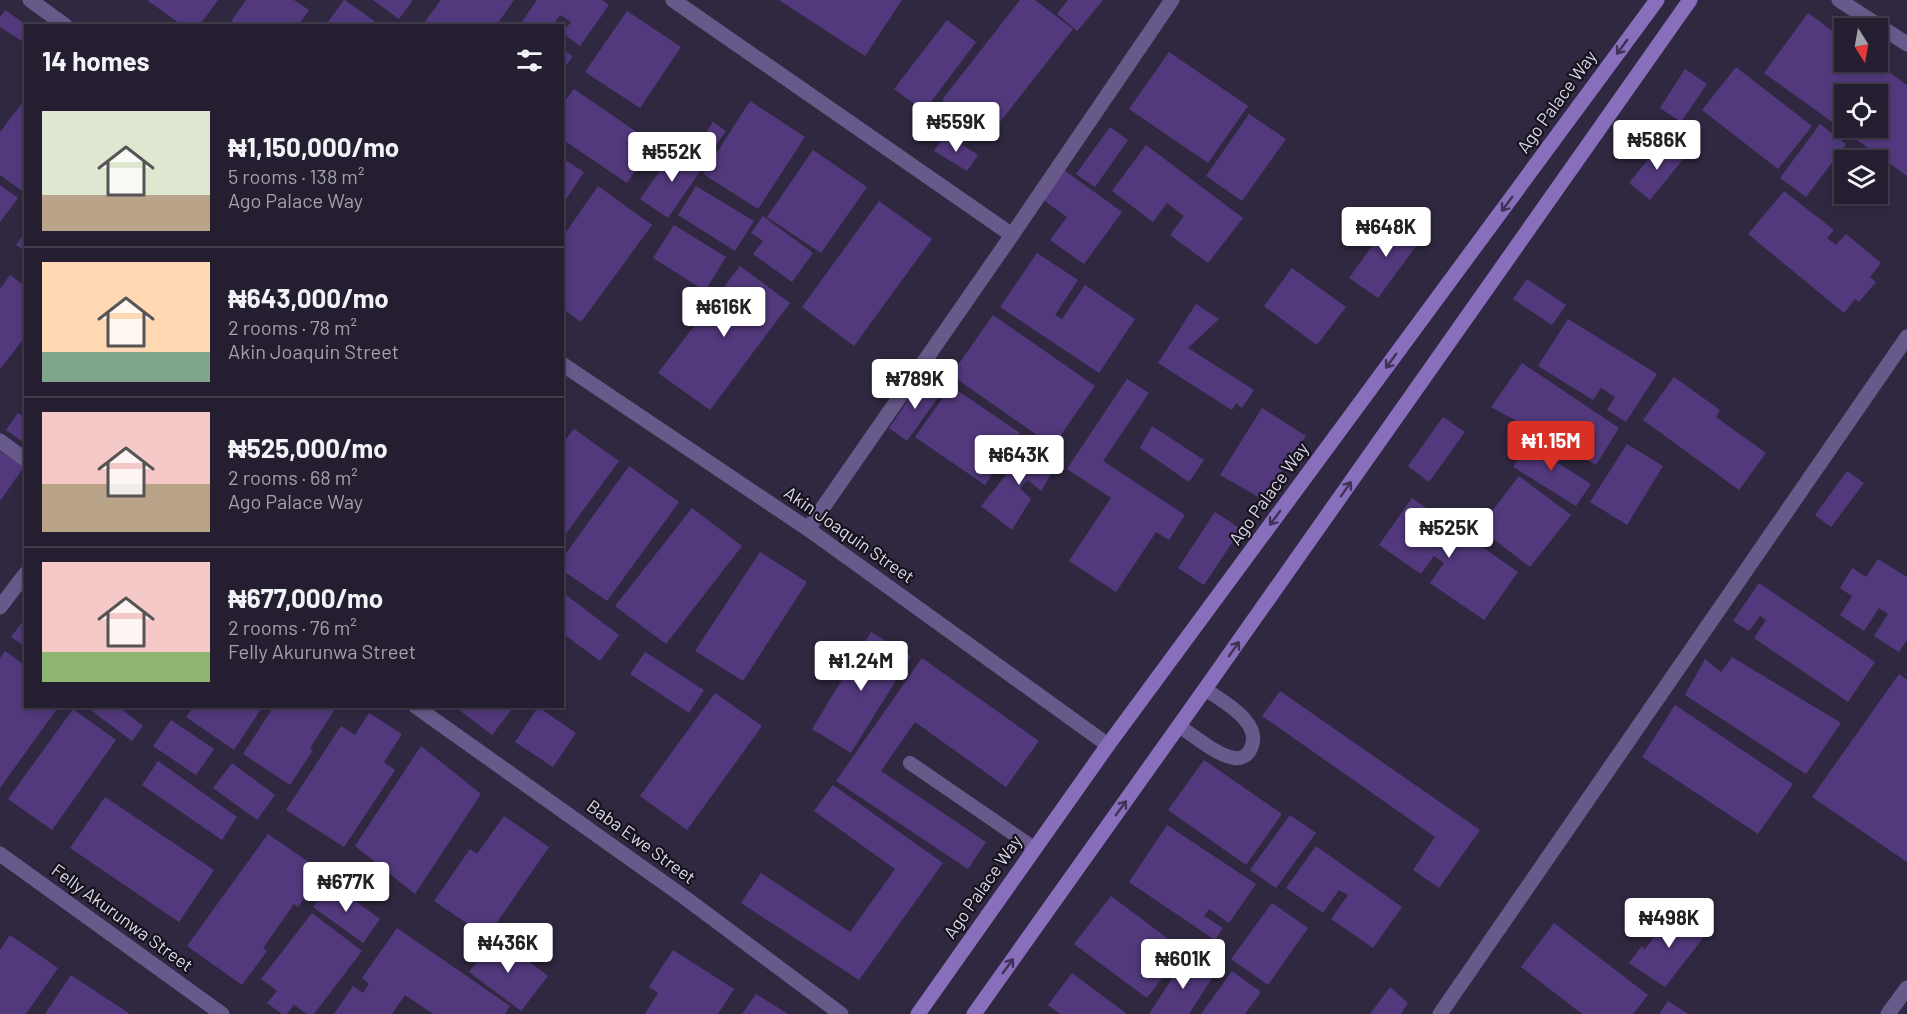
<!DOCTYPE html>
<meta charset="utf-8">
<style>
body{margin:0;font-family:Barlow,sans-serif;background:#2c2738;color:#f1f3f6;height:100vh;display:flex;flex-direction:column;font-size:22px;white-space:nowrap}
*{box-sizing:border-box;margin:0}
p{font-size:20px;color:#a3a2ab}
.icon{flex:none;width:33px;height:33px;fill:none;stroke:currentColor;stroke-width:2;stroke-linecap:round;stroke-linejoin:round}
.map{position:relative;flex:1;overflow:hidden}
.details{position:absolute;left:24px;top:24px;width:540px;height:684px;display:flex;flex-direction:column;background:#241e30;border-radius:0px;box-shadow:0 3px 9px #0003,0 0 0 2px #413c4c}
.details>*{flex:none}
.needle{width:39px;rotate:169deg}
.fabs{position:absolute;left:1834px;top:18px;display:grid;gap:12px}
.fabs a{display:grid;place-items:center;width:54px;height:54px;border-radius:0px;background:#241e30;box-shadow:0 3px 9px #0003,0 0 0 2px #413c4c;font-size:30px}
.price{position:absolute;translate:-50% -51px;padding:0 14px;border-radius:6px;background:#fff;color:#222;font-size:20px;line-height:39px;filter:drop-shadow(0 2px 3px #0008)}
.price::after{content:'';position:absolute;left:50%;top:36px;width:18px;height:14px;margin-left:-9px;background:inherit;clip-path:polygon(0 0,100% 0,50% 100%)}
.price.on{background:#d93025;color:#fff}
ul{padding:0;list-style:none}
li{display:flex;align-items:center;gap:18px;height:150px;padding:0 18px}
li+li{border-top:2px solid #413c4c}
li span{display:grid;place-items:center;flex:none;width:168px;height:120px;border-radius:0px;color:#555}
li>.icon{margin-inline-start:auto}
span .icon{width:72px;height:72px;fill:#fffc;stroke-width:1}
li b{font-size:26px}
h2{display:flex;justify-content:space-between;align-items:center;height:72px;padding:0 18px;font-size:26px}
.map>svg:first-child{display:block}
.building{fill:#52397d;fill-rule:evenodd}
.lines{fill:none;stroke-linecap:round;stroke-linejoin:round}
.lane{stroke:#675989;stroke-width:14}
.street{stroke:#675989;stroke-width:15}
.secondary{stroke:#886fbc;stroke-width:15}
.oneway{stroke:#3e3355}
.labels{text-anchor:middle;stroke-width:4.5;stroke-linejoin:round;paint-order:stroke}
.street-label{font-size:18px;fill:#dbd7e7;stroke:#16131e}
</style>
<div class="map">
<svg width="1907" height="1014" viewBox="0 0 1907 1014">
<rect width="100%" height="100%" fill="#302840"/>
<!-- building -->
<g class="building">
<path d="M147,0H218L199,26H183Z"/>
<path d="M246,0H294L309,10L298,26H228Z"/>
<path d="M344,0H345L381,26H325Z"/>
<path d="M373,0H413L399,19Z"/>
<path d="M441,0H514L496,26H425L423,24Z"/>
<path d="M537,0H602L609,5L580,46L562,33L571,22L560,15L552,26H519Z"/>
<path d="M779,0H902L865,56Z"/>
<path d="M1020,0H1035L1073,29L989,136L942,100Z"/>
<path d="M1068,0H1103L1077,31L1057,14Z"/>
<path d="M5,10L28,26H26V39L23,42L0,27V17Z"/>
<path d="M627,11L681,47L640,108L585,72Z"/>
<path d="M1808,13L1845,40V62H1875L1907,85V176L1764,73ZM1845,94H1878V128H1845Z"/>
<path d="M947,20L976,42L924,111L894,89Z"/>
<path d="M562,49L573,56L562,71Z"/>
<path d="M1169,52L1248,106L1208,163L1129,109Z"/>
<path d="M1736,67L1812,126L1778,169L1702,110Z"/>
<path d="M1685,69L1707,84L1681,122L1660,108Z"/>
<path d="M574,89L654,144L627,183L562,139V105Z"/>
<path d="M26,98V194L0,175V132Z"/>
<path d="M750,101L805,137L758,209L703,174Z"/>
<path d="M1249,114L1286,139L1242,201L1206,176Z"/>
<path d="M713,122L726,131L708,157L695,149Z"/>
<path d="M1820,124L1846,144L1806,197L1780,178Z"/>
<path d="M1110,127L1128,140L1095,187L1076,174Z"/>
<path d="M945,134L978,155L967,171L934,151Z"/>
<path d="M1663,141L1684,158L1650,200L1629,183Z"/>
<path d="M1146,145L1243,218L1208,263L1170,235L1184,216L1167,203L1153,222L1112,191Z"/>
<path d="M676,148L703,167L668,218L640,199Z"/>
<path d="M813,150L867,187L821,253L767,217Z"/>
<path d="M562,158L584,172L562,205Z"/>
<path d="M1064,170L1122,212L1084,264L1050,240L1067,217L1042,199Z"/>
<path d="M0,185L18,198L0,222Z"/>
<path d="M598,186L652,225L581,322L562,308V238Z"/>
<path d="M696,186L754,221L735,251L678,215Z"/>
<path d="M1784,191L1834,230L1827,238L1836,245L1846,234L1881,263L1870,277L1876,282L1859,302L1855,299L1844,313L1748,234Z"/>
<path d="M879,201L932,239L854,346L802,307Z"/>
<path d="M763,216L813,253L792,282L753,254L763,241L751,233Z"/>
<path d="M1393,217L1422,238L1378,298L1349,278Z"/>
<path d="M674,225L726,257L705,291L653,258Z"/>
<path d="M26,231V252L16,245Z"/>
<path d="M1037,253L1078,280L1055,315L1062,319L1085,285L1135,319L1099,373L1000,307Z"/>
<path d="M740,266L790,303L710,410L658,373Z"/>
<path d="M1292,268L1346,307L1317,345L1264,306Z"/>
<path d="M10,275L26,287V336L0,369V289Z"/>
<path d="M1527,279L1566,305L1552,325L1513,299Z"/>
<path d="M1196,304L1219,319L1188,348L1254,390L1242,408L1236,403L1232,410L1158,363Z"/>
<path d="M993,315L1095,386L1053,446L951,375Z"/>
<path d="M1568,319L1657,374L1626,422L1607,410L1615,397L1601,388L1593,400L1538,366Z"/>
<path d="M1522,363L1619,428L1596,465L1491,407Z"/>
<path d="M1674,377L1720,410L1716,417L1766,453L1739,490L1643,420Z"/>
<path d="M923,379L942,392L907,441L889,428Z"/>
<path d="M1127,379L1149,393L1103,461L1185,515L1169,540L1156,532L1116,592L1069,561L1111,498L1067,469Z"/>
<path d="M951,386L1020,433L985,485L915,437Z"/>
<path d="M1262,408L1306,436L1262,499L1220,475Z"/>
<path d="M18,413L26,419V444L6,430Z"/>
<path d="M1443,417L1465,432L1429,482L1408,466Z"/>
<path d="M1152,426L1204,460L1189,482L1140,448Z"/>
<path d="M574,429L619,461L562,539V444Z"/>
<path d="M1532,437L1563,457L1558,463L1591,484L1576,506L1513,467Z"/>
<path d="M1031,444L1057,464L1041,491L1028,480L1020,488L1031,499L1012,530L981,506Z"/>
<path d="M1627,444L1663,466L1627,525L1590,502Z"/>
<path d="M0,451L24,467L0,501Z"/>
<path d="M629,466L679,502L607,601L562,570V559Z"/>
<path d="M1847,471L1864,483L1831,527L1815,515Z"/>
<path d="M1519,476L1571,515L1530,567L1479,528Z"/>
<path d="M1412,498L1518,572L1484,620L1430,583L1444,563L1434,556L1421,574L1379,545Z"/>
<path d="M692,508L742,546L666,644L615,606Z"/>
<path d="M1215,512L1241,529L1204,585L1178,568Z"/>
<path d="M760,552L807,582L743,681L695,651Z"/>
<path d="M1878,559L1907,577V640L1899,652L1874,636L1888,614L1879,608L1864,631L1840,615L1852,596L1840,588L1852,568L1866,577Z"/>
<path d="M1759,583L1875,662L1848,702L1754,638L1766,620L1760,616L1749,631L1733,621Z"/>
<path d="M562,592L619,635L600,661L562,633Z"/>
<path d="M26,617V647L11,637Z"/>
<path d="M871,632L911,656L851,753L812,729Z"/>
<path d="M5,651L26,666V706H59L0,788V658Z"/>
<path d="M645,652L704,690L689,713L630,674Z"/>
<path d="M1732,657L1841,723L1806,774L1685,695L1705,659L1721,672Z"/>
<path d="M922,658L1039,741L1006,787L915,722L881,771L986,842L968,869L836,781Z"/>
<path d="M1899,674L1907,680V862L1812,797Z"/>
<path d="M1280,691L1480,830L1439,888L1413,870L1435,837L1262,716Z"/>
<path d="M715,693L762,726L687,830L640,796Z"/>
<path d="M1675,705L1793,784L1758,834L1642,757Z"/>
<path d="M95,706H118L143,726L132,741L92,711Z"/>
<path d="M194,706H263L234,750L186,717Z"/>
<path d="M274,706H331L335,709L310,748L313,750L290,785L243,754Z"/>
<path d="M454,706H514L492,735Z"/>
<path d="M538,707L576,733L553,767L515,742Z"/>
<path d="M73,709L116,740L52,830L8,799Z"/>
<path d="M369,713L402,734L384,762L395,770L344,847L286,810L341,726L355,735Z"/>
<path d="M171,720L214,749L196,775L153,746Z"/>
<path d="M421,746L481,794L415,894L355,846Z"/>
<path d="M1204,760L1282,814L1246,865L1168,810Z"/>
<path d="M158,761L237,817L222,840L142,785Z"/>
<path d="M232,763L275,795L257,820L213,788Z"/>
<path d="M833,785L943,863L859,980L741,903L761,873L850,932L895,869L814,811Z"/>
<path d="M105,797L214,870L179,922L70,848Z"/>
<path d="M1290,815L1316,833L1276,888L1250,870Z"/>
<path d="M504,816L549,847L487,937L434,901L470,849L477,854Z"/>
<path d="M1167,825L1256,884L1229,923L1209,909L1204,916L1223,928L1215,940L1129,882Z"/>
<path d="M268,834L323,872L298,907L294,904L263,948L267,951L242,985L187,946Z"/>
<path d="M1316,846L1402,907L1373,948L1331,919L1348,895L1339,890L1323,913L1286,888Z"/>
<path d="M330,883L380,919L363,943L313,907Z"/>
<path d="M1111,896L1183,950L1147,998L1074,944Z"/>
<path d="M1272,903L1308,928L1268,985L1231,959Z"/>
<path d="M1675,910L1707,933L1665,987L1629,963L1642,946L1644,950Z"/>
<path d="M312,913L362,951L314,1014H307L294,1005L287,1014H282L267,1003L277,991L261,979Z"/>
<path d="M1554,923L1648,995L1633,1014H1582L1521,967Z"/>
<path d="M397,928L510,1006L505,1014H433L405,995L392,1014H334L353,986L363,993L369,984L362,978Z"/>
<path d="M10,935L58,968L26,1014H0V950Z"/>
<path d="M496,936L548,976L521,1011L469,972Z"/>
<path d="M673,950L734,989L718,1014H645L658,993L649,987Z"/>
<path d="M1186,957L1214,975L1189,1014H1149Z"/>
<path d="M1232,971L1261,992L1245,1014H1201Z"/>
<path d="M1072,973L1127,1014H1060L1048,1005Z"/>
<path d="M71,975L130,1014H45Z"/>
<path d="M1390,987L1408,1003L1401,1014H1370Z"/>
<path d="M756,994L788,1014H742Z"/>
<path d="M1668,1001L1688,1014H1659Z"/>
</g>
<g class="lines">
<!-- lane -->
<g class="lane">
<path d="M1179,726C1193,735 1219,757 1235,758C1241,759 1247,756 1250,750C1265,723 1223,702 1205,689"/>
<path d="M910,763L1034,848"/>
</g>
<!-- street -->
<g class="street">
<path d="M30,0L66,26"/>
<path d="M673,0L1012,235"/>
<path d="M1839,0L1907,44"/>
<path d="M562,364L808,529L1108,745"/>
<path d="M0,441L26,460"/>
<path d="M808,529L1012,235L1172,0"/>
<path d="M0,607L26,573"/>
<path d="M415,706L684,897L841,1014"/>
<path d="M0,854L222,1014"/>
<path d="M1440,1014L1907,337"/>
<path d="M1888,1014L1907,988"/>
</g>
<!-- secondary -->
<g class="secondary">
<path d="M918,1014L1108,745L1657,0"/>
<path d="M974,1014L1205,689L1690,0"/>
</g>
</g>
<!-- one-way arrows -->
<defs><path id="oneway-shaft" d="M-6 0H5M1.5-3L5.5 0L1.5 3" fill="none" stroke-width="1.6" stroke-linecap="round" stroke-linejoin="round" transform="scale(1.5)"/></defs>
<g class="oneway">
<use href="#oneway-shaft" transform="translate(1622 47) rotate(126)"/>
<use href="#oneway-shaft" transform="translate(1507 204) rotate(126)"/>
<use href="#oneway-shaft" transform="translate(1391 361) rotate(126)"/>
<use href="#oneway-shaft" transform="translate(1346 489) rotate(-55)"/>
<use href="#oneway-shaft" transform="translate(1275 518) rotate(126)"/>
<use href="#oneway-shaft" transform="translate(1234 649) rotate(-55)"/>
<use href="#oneway-shaft" transform="translate(1121 808) rotate(-54)"/>
<use href="#oneway-shaft" transform="translate(1008 966) rotate(-54)"/>
</g>
<g class="labels">
<!-- street labels -->
<g class="street-label">
<text transform="translate(1557 102) rotate(-54)" y="6">Ago Palace Way</text>
<text transform="translate(1269 494) rotate(-54)" y="6">Ago Palace Way</text>
<text transform="translate(849 535) rotate(35)" y="6">Akin Joaquin Street</text>
<text transform="translate(641 842) rotate(36)" y="6">Baba Ewe Street</text>
<text transform="translate(983 887) rotate(-55)" y="6">Ago Palace Way</text>
<text transform="translate(122 918) rotate(36)" y="6">Felly Akurunwa Street</text>
</g>
</g>
</svg>
<div class="fabs">
<a><svg class="needle" viewBox="-14 -14 28 28"><path d="M0-13l5 13h-10z" fill="#e53935"/><path d="M0 13l5-13h-10z" fill="#a3a2ab"/></svg></a>
<a><svg class="icon" aria-label="locate" viewBox="0 0 24 24"><circle cx="12" cy="12" r="6"/><path d="M12 2v4M12 18v4M2 12h4M18 12h4"/></svg></a>
<a><svg class="icon" aria-label="layers" viewBox="0 0 24 24"><path d="M12 4l9 5-9 5-9-5zM3 14l9 5 9-5"/></svg></a>
</div>
<b class="price" style="left:956px;top:153px">₦559K</b>
<b class="price" style="left:1657px;top:171px">₦586K</b>
<b class="price" style="left:672px;top:183px">₦552K</b>
<b class="price" style="left:1386px;top:258px">₦648K</b>
<b class="price" style="left:724px;top:338px">₦616K</b>
<b class="price" style="left:915px;top:410px">₦789K</b>
<b class="price on" style="left:1551px;top:472px">₦1.15M</b>
<b class="price" style="left:1019px;top:486px">₦643K</b>
<b class="price" style="left:1449px;top:559px">₦525K</b>
<b class="price" style="left:861px;top:692px">₦1.24M</b>
<b class="price" style="left:346px;top:913px">₦677K</b>
<b class="price" style="left:1669px;top:949px">₦498K</b>
<b class="price" style="left:508px;top:974px">₦436K</b>
<b class="price" style="left:1183px;top:990px">₦601K</b>
<section class="details">
<h2>14 homes<svg class="icon" aria-label="filters" viewBox="0 0 24 24"><path d="M4 7h16M4 17h16"/><circle cx="9" cy="7" r="2"/><circle cx="15" cy="17" r="2"/></svg></h2>
<ul>
<li><span style="background:linear-gradient(#dfe7d0 70%,#b9a48a 0)"><svg class="icon" aria-label="home" viewBox="0 0 24 24"><path d="M3 11l9-7 9 7M6 9v11h12V9"/></svg></span><div><b>₦1,150,000/mo</b><p>5 rooms · 138 m²</p><p>Ago Palace Way</p></div></li>
<li><span style="background:linear-gradient(#ffd9b3 75%,#7fa58c 0)"><svg class="icon" aria-label="home" viewBox="0 0 24 24"><path d="M3 11l9-7 9 7M6 9v11h12V9"/></svg></span><div><b>₦643,000/mo</b><p>2 rooms · 78 m²</p><p>Akin Joaquin Street</p></div></li>
<li><span style="background:linear-gradient(#f6c9c9 60%,#b9a48a 0)"><svg class="icon" aria-label="home" viewBox="0 0 24 24"><path d="M3 11l9-7 9 7M6 9v11h12V9"/></svg></span><div><b>₦525,000/mo</b><p>2 rooms · 68 m²</p><p>Ago Palace Way</p></div></li>
<li><span style="background:linear-gradient(#f6c9c9 75%,#8fb573 0)"><svg class="icon" aria-label="home" viewBox="0 0 24 24"><path d="M3 11l9-7 9 7M6 9v11h12V9"/></svg></span><div><b>₦677,000/mo</b><p>2 rooms · 76 m²</p><p>Felly Akurunwa Street</p></div></li>
</ul>
</section>
</div>
